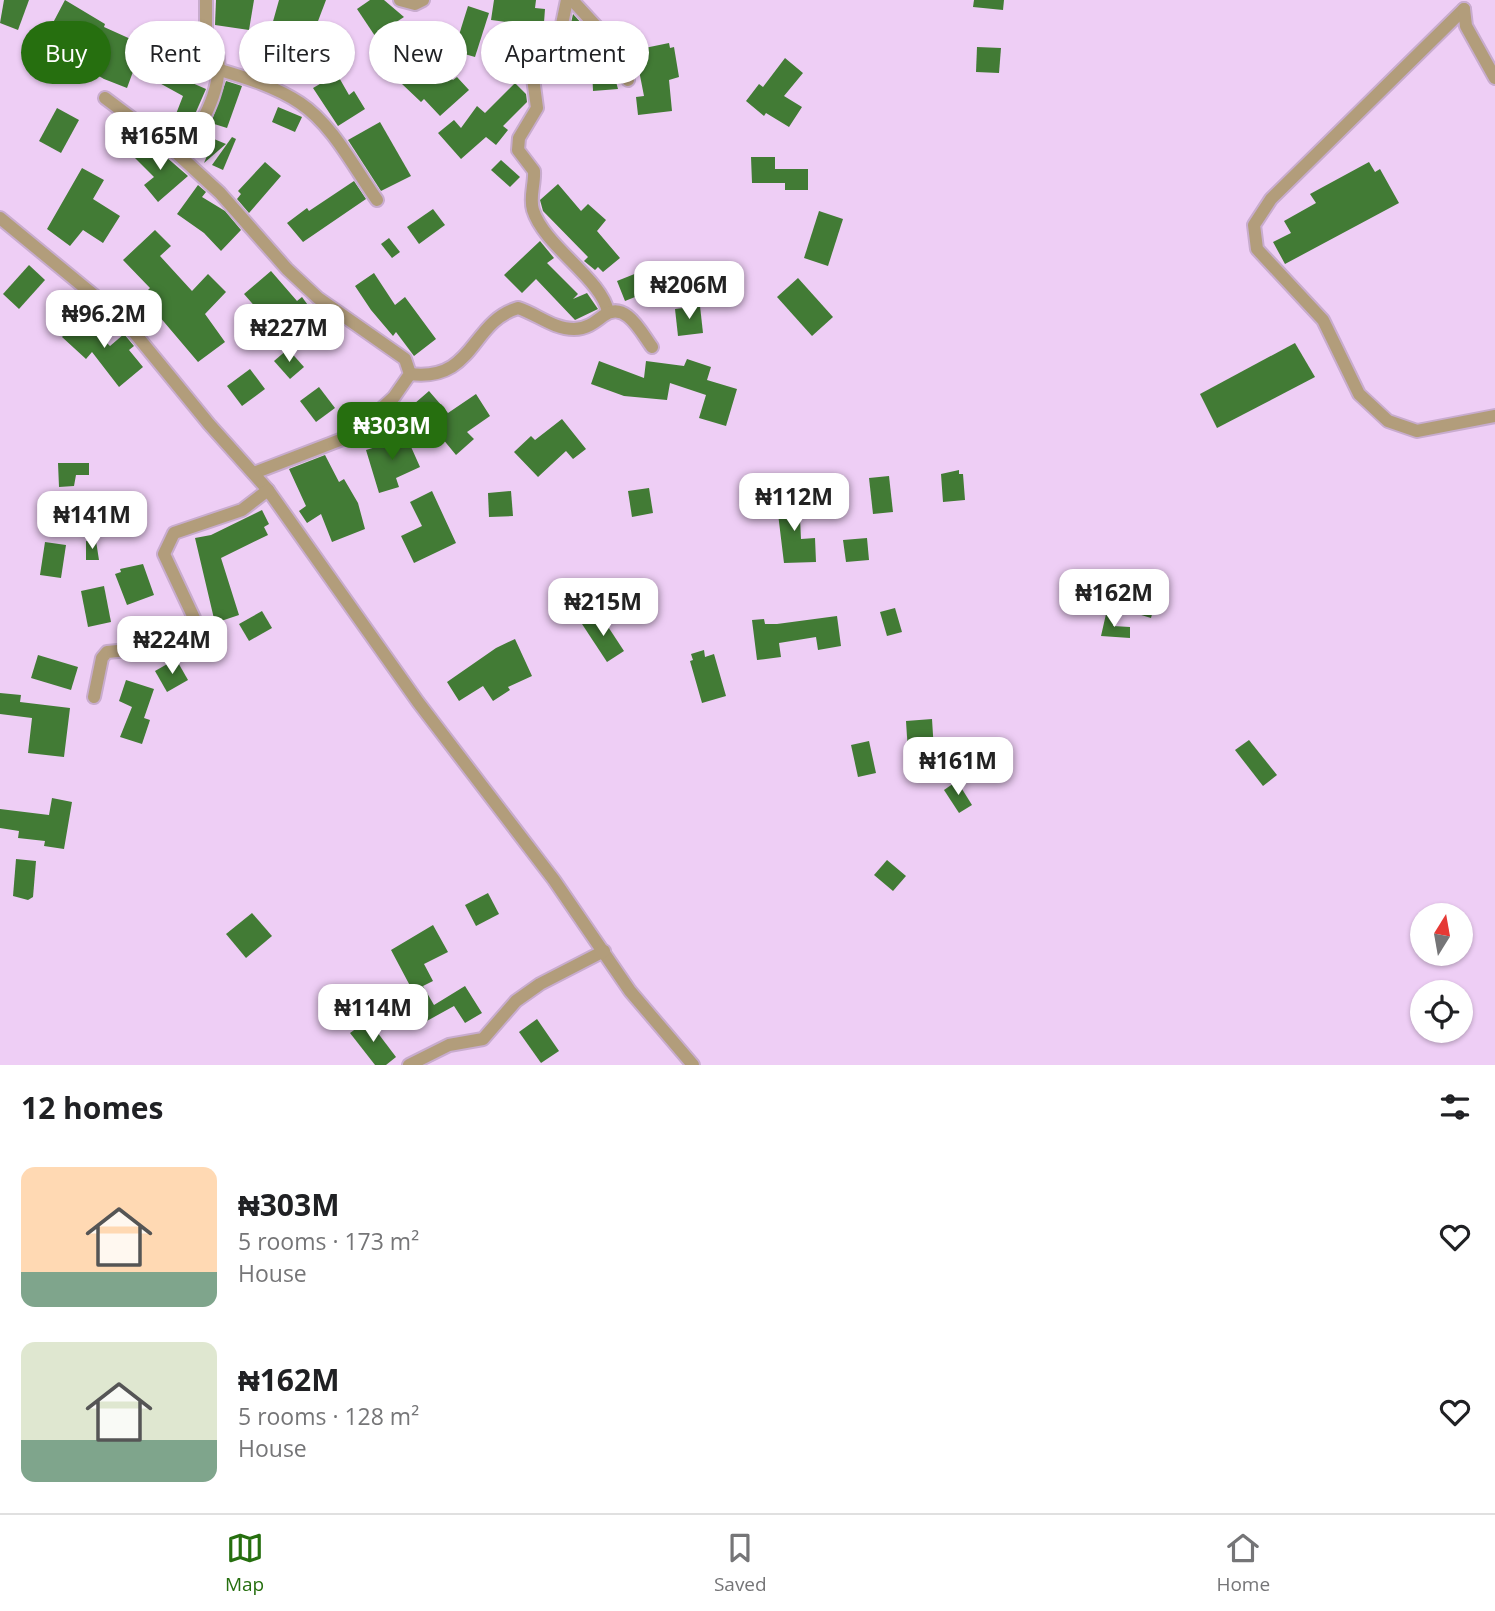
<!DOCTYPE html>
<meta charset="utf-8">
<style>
body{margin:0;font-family:"Open Sans",sans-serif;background:#f6f6f6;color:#202124;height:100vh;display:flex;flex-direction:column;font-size:26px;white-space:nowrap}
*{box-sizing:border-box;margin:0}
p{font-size:23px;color:#757577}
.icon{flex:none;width:38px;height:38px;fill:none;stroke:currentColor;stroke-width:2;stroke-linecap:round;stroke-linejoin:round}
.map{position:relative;height:1065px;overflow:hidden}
.panel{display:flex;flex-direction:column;background:#fff;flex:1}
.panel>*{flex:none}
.hud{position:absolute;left:21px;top:21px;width:700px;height:63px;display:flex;gap:14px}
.needle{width:46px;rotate:11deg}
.tools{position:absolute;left:1410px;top:903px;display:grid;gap:14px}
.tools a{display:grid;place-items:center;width:63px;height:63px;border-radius:50%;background:#fff;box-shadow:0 2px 5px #0004;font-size:35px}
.price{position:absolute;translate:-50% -60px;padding:0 16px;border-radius:14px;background:#fff;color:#222;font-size:23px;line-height:46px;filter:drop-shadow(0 2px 4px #0008)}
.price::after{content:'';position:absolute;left:50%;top:42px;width:21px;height:16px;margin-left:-10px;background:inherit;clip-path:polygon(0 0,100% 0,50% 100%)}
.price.selected{background:#266f0f;color:#fff}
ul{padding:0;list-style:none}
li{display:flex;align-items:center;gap:21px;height:175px;padding:0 21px}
li span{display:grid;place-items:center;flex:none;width:196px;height:140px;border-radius:14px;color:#555}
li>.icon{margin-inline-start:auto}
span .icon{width:84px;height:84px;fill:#fffc;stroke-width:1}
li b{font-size:30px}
h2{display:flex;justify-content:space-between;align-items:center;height:84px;padding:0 21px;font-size:30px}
.tag{padding:0 24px;border-radius:32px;background:#fff;box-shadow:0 2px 5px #0004;font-size:24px;line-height:63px}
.tag.selected{background:#266f0f;color:#fff}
.dock{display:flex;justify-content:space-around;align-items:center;height:98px;border-top:2px solid #e0e0e0;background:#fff;font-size:19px;color:#757577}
.dock a{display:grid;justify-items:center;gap:4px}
.dock .selected{color:#266f0f}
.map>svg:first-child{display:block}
.building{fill:#427b35}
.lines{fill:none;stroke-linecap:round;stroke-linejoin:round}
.street-casing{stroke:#c8acce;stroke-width:16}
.street{stroke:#b29d7b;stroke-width:12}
</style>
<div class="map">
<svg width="1495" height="1065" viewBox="0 0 1495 1065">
<rect width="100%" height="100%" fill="#eecef5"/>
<!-- building -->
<g class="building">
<path d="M4,0H29L18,30L0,23Z"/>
<path d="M65,0L105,24L104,27L155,50L161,31L182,37L173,66L178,69L174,75L206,89L192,121L176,114L183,96L134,69L127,88L104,79L80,65L89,47L68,37L63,45L46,36Z"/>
<path d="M216,0H254L249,30L215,25Z"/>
<path d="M279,0H326L312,37L272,25Z"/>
<path d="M370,0H384L404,17L375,36L357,9Z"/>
<path d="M494,0H536L535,8L545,9L543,36L520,33L521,24L491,20Z"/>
<path d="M974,0H1004L1003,10L973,7Z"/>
<path d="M468,6L489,13L475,57L454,51Z"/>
<path d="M573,14L584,26L582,39L568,37Z"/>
<path d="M669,43L670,48L674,47L679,77L669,80L672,111L638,115L636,97L644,96L635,50Z"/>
<path d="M257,47L301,53L297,77L254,70Z"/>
<path d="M977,47L1001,48L999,73L976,72Z"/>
<path d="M429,57L453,80L457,77L469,90L440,116L424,99L421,102L402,84Z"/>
<path d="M785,58L803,73L784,96L802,107L789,127L766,113L764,116L746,101L759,84L763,87Z"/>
<path d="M612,67L618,89L593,91L592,68Z"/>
<path d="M337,74L349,95L354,91L365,109L338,126L313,88Z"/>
<path d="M226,81L242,86L227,128L211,123Z"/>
<path d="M515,83L526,94L527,102L503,126L508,130L496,145L486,137L461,159L438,133L454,120L461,128L477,106L485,113Z"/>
<path d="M278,107L302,117L295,132L272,122Z"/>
<path d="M57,108L79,120L61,153L39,141Z"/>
<path d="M380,122L411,176L381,191L348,140Z"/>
<path d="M232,137L236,139L223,170L212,165Z"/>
<path d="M214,139L226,144L204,163Z"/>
<path d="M150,143L188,176L158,202L144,185L154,177L135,158Z"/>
<path d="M751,157H775V169H808V190H785V183H752Z"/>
<path d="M501,160L520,177L510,187L491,170Z"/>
<path d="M265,162L281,176L249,213L237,199L241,194L238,191Z"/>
<path d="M1369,162L1375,172L1380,169L1399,203L1285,264L1273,242L1291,233L1284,221L1316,203L1310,194Z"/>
<path d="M82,168L104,180L93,199L120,216L103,243L83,230L70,246L47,229Z"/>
<path d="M354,181L366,199L303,242L287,223L307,208L309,211Z"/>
<path d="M558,184L581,211L588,204L606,220L597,231L620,258L603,272L598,267L595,270L584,261L588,257L543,211L540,200Z"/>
<path d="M198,185L206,192L202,197L225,211L241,230L221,251L204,233L177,214Z"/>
<path d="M433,209L445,225L419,244L407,227Z"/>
<path d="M819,211L843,219L828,266L804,258Z"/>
<path d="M155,230L171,246L160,256L192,291L208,274L226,292L205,314L225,342L198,362L142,296L150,288L123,260Z"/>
<path d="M389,238L400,252L392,258L381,244Z"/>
<path d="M540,241L554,258L547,263L578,294L573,299L587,293L598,309L575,320L536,279L522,293L504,275Z"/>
<path d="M662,263L670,283L625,301L617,281Z"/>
<path d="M29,265L45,280L19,309L3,294Z"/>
<path d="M271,271L297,301L302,297L318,319L277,349L257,322L264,317L244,294Z"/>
<path d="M374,273L395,305L405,297L436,339L414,356L396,332L393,336L371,310L355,286Z"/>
<path d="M798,278L833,317L812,336L777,297Z"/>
<path d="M700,306L703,333L678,336L675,309Z"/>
<path d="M90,315L102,327L97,333L110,346L124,334L134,346L129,350L143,367L119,387L92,352L86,359L62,337L80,318L84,321Z"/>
<path d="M1295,343L1315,377L1217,428L1200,394Z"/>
<path d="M288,349L304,367L290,379L274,361Z"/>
<path d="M687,359L711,367L707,380L737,389L726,426L699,418L706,395L670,383L667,400L624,396L591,384L599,361L644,378L646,361L684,366Z"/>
<path d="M250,369L265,389L242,406L227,386Z"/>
<path d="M319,387L335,408L316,422L300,401Z"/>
<path d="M429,391L448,413L476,394L490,416L467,432L474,439L456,455L414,404Z"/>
<path d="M562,419L586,449L573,459L566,451L538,477L514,452L531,436L535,440Z"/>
<path d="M404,431L420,467L396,478L399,487L379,493L366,450L392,442L390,437Z"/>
<path d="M325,455L339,482L344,479L358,503L365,529L332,542L321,514L307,523L299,511L306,506L289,469Z"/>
<path d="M58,463H89V475H76L74,486L59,487Z"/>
<path d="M959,470V474H963L965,500L943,502L941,474Z"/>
<path d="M889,476L893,512L873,514L869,478Z"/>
<path d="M649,488L653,513L632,517L628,491Z"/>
<path d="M432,491L456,543L414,563L401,536L422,526L410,502Z"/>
<path d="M511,491L513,516L489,517L488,493Z"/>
<path d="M799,496L801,539L815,538L816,562L784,563L776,497Z"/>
<path d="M262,510L269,524L264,527L268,535L221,558L239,615L215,623L195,538L211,535Z"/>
<path d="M867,538L869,560L846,562L843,540Z"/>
<path d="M86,541H96L99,560H86Z"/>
<path d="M45,542L66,545L61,578L40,575Z"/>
<path d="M143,564L154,595L127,605L115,574L121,572L120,569Z"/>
<path d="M104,586L111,622L88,627L81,591Z"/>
<path d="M1142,599L1155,603L1151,618L1138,614Z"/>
<path d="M895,608L902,632L887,636L880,612Z"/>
<path d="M262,611L272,628L249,641L239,624Z"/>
<path d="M599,613L624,651L607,662L582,624Z"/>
<path d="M1106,614L1115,616L1113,626L1130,627V638L1101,636Z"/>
<path d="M837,616L841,646L818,650L816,637L779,643L781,657L757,660L752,620L764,619L765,624H777Z"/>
<path d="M515,639L532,676L508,687L510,690L493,701L483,686L459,701L447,682L496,648Z"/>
<path d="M704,650L705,657L714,654L726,696L702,703L690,661L693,660L691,654Z"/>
<path d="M38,655L78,667L71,690L31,678Z"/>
<path d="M176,659L188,680L167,692L155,671Z"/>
<path d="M126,680L154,689L144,718L150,720L142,744L120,737L132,707L119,701Z"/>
<path d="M0,693L21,695L20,702L70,708L64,757L28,753L32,718L0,714Z"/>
<path d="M932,719L934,751L908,752L906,721Z"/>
<path d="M1249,740L1277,775L1263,786L1235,750Z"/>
<path d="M869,741L876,773L858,777L851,745Z"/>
<path d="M957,781L972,805L959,813L944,790Z"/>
<path d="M52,798L72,802L64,849L44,846L45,841L18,838L19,831L0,828V809L49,815Z"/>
<path d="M16,859L36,861L33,897L28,900L13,896Z"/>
<path d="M887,860L906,876L893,891L874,875Z"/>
<path d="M488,893L499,914L476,926L465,905Z"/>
<path d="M252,913L272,936L246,958L226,934Z"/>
<path d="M433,925L448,952L424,964L433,981L423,986L434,1005L465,986L482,1013L465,1023L454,1006L416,1027L403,1004L416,997L391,950Z"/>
<path d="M537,1019L559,1051L541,1063L519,1032Z"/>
<path d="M368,1020L396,1057L386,1065H375L350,1033Z"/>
</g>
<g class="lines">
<!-- street casing -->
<g class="street-casing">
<g id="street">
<path d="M400,0L415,4L423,0"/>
<path d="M567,0L555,58L533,78L537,108L519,138L518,150L534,171C535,184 529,197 533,210C544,246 602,279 608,312"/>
<path d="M572,0L607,38L628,80"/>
<path d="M1464,9L1271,199L1254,225L1257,249L1323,320L1359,394L1388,421L1417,431L1495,416"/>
<path d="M1464,9L1466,26L1495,78"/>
<path d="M220,70C247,78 276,87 300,103C333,125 354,168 377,200"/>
<path d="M105,98L169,146L220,193L287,269L318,298L405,359L410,374L394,397L353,435L254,473"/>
<path d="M181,157C201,126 238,67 206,35V0"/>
<path d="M0,218L124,320L209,424L268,490L418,702L554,880L630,991L693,1065"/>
<path d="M410,374C475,382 470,322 518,308C537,314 553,329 574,329C586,329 594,323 603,316C625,299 641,332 652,347"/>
<path d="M94,697L102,658L107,652L139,649L190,624L194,618L164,554L174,533L242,510L268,490"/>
<path d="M409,1065L449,1045L483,1039L516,1001L540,984L604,951"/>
</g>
</g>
<!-- street -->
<use href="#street" class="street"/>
</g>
</svg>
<div class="tools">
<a><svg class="needle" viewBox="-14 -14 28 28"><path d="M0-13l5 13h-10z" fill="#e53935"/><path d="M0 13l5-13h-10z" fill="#757577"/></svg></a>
<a><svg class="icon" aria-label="locate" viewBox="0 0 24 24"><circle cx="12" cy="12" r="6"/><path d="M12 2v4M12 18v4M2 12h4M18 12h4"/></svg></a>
</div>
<b class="price" style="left:160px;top:172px">₦165M</b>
<b class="price" style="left:689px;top:321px">₦206M</b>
<b class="price" style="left:104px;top:350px">₦96.2M</b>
<b class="price" style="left:289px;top:364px">₦227M</b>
<b class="price selected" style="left:392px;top:462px">₦303M</b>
<b class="price" style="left:794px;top:533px">₦112M</b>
<b class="price" style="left:92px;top:551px">₦141M</b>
<b class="price" style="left:1114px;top:629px">₦162M</b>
<b class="price" style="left:603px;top:638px">₦215M</b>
<b class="price" style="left:172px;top:676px">₦224M</b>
<b class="price" style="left:958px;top:797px">₦161M</b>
<b class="price" style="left:373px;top:1044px">₦114M</b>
<div class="hud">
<a class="tag selected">Buy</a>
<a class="tag">Rent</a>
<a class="tag">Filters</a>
<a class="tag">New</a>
<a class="tag">Apartment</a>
</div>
</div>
<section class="panel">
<h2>12 homes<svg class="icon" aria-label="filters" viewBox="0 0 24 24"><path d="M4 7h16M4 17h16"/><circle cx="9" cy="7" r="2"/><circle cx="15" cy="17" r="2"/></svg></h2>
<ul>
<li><span style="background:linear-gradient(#ffd9b3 75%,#7fa58c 0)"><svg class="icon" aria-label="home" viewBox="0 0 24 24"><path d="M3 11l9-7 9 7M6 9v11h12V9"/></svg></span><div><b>₦303M</b><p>5 rooms · 173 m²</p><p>House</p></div><svg class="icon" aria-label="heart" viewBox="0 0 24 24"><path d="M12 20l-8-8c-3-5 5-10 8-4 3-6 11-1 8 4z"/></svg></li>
<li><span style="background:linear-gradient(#dfe7d0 70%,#7fa58c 0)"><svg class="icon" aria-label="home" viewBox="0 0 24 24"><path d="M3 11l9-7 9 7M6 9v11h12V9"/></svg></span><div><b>₦162M</b><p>5 rooms · 128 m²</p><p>House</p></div><svg class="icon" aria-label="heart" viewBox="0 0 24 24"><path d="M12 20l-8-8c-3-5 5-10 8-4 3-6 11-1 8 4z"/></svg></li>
</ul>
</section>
<nav class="dock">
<a class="selected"><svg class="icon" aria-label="map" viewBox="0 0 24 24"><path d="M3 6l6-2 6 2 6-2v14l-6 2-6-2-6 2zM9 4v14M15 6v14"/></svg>Map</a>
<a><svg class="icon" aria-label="saved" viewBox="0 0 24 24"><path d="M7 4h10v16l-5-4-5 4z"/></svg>Saved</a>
<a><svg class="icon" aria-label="home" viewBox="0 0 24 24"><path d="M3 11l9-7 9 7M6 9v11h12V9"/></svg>Home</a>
</nav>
